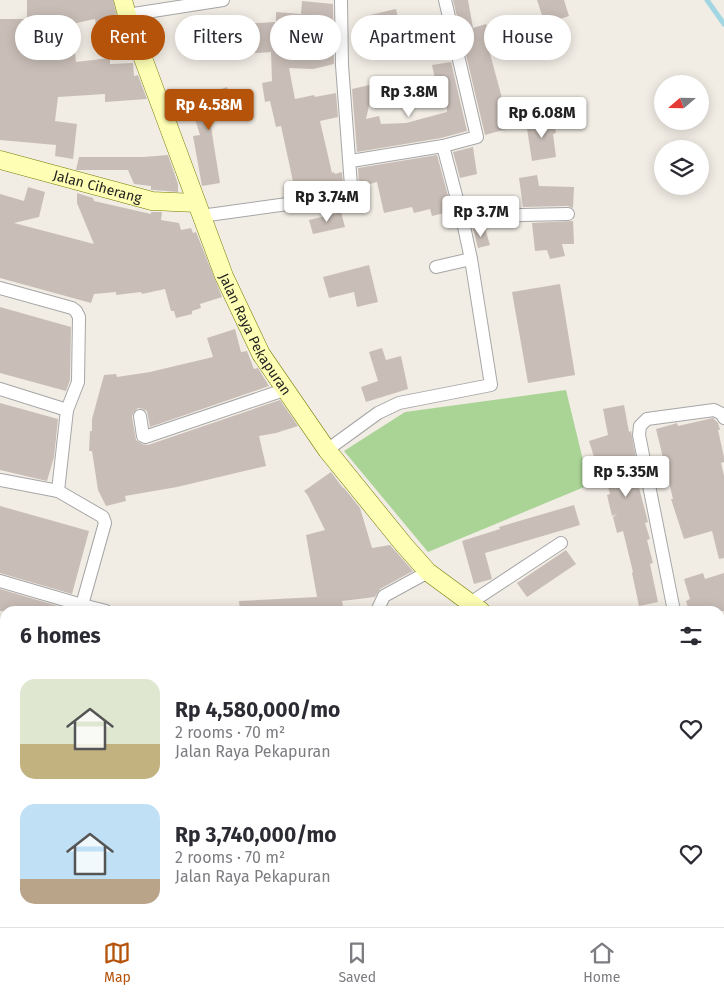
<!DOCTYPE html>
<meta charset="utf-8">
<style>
body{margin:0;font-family:"Fira Sans",sans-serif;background:#f2f2f3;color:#2b2b33;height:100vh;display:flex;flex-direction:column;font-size:19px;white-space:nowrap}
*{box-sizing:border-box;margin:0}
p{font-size:16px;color:#7c7c81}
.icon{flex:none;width:28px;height:28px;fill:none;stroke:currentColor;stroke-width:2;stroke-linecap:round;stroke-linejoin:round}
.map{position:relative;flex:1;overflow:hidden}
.side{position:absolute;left:0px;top:606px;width:725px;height:321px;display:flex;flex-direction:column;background:#fff;border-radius:15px 15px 0 0;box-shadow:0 2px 12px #0003}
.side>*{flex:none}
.banner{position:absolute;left:15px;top:15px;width:695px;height:45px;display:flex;gap:10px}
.needle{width:32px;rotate:250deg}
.controls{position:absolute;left:654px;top:75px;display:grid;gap:10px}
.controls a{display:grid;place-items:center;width:55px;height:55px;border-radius:50%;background:#fff;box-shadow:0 2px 12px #0003;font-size:25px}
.price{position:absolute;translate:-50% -42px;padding:0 11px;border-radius:5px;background:#fff;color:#222;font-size:16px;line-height:32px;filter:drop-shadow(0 1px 2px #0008)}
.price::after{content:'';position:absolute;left:50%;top:30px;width:15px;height:11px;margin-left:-8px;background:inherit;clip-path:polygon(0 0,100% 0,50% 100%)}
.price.selected{background:#b45309;color:#fff}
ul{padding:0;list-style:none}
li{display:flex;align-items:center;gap:15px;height:125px;padding:0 20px}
li span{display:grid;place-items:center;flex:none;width:140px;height:100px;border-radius:15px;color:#555}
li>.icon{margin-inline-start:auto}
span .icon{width:60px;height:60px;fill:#fffc;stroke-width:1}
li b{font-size:21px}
h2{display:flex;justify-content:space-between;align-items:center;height:60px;padding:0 20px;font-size:21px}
.pill{padding:0 18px;border-radius:22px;background:#fff;box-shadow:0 2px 12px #0003;font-size:18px;line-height:45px}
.pill.selected{background:#b45309;color:#fff}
.dock{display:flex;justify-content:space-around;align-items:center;height:70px;border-top:1px solid #e1e1e2;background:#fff;font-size:14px;color:#7c7c81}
.dock a{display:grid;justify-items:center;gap:2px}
.dock .selected{color:#b45309}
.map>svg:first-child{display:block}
.forest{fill:#aad495}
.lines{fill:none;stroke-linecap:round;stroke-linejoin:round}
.stream{stroke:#a1d6e2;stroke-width:5}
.building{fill:#c9beb7}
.street-casing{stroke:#a6a6a6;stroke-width:14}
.secondary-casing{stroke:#737c00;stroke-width:19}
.street{stroke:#fff;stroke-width:12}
.secondary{stroke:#feffb4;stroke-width:18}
.labels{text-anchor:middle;stroke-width:4.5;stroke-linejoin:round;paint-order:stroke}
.street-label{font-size:14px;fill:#1f1f1f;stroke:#fff}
</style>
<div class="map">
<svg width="724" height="927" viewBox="0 0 724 927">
<rect width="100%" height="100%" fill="#f1ece4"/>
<!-- forest -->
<path class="forest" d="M566,390L589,485L428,552L344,451L405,412Z"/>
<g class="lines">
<!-- stream -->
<path class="stream" d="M707,0L724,24"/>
</g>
<!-- building -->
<g class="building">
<path d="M27,0H113L119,25L96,26L95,19L72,24L76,62L110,58V64L133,63L134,76L138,75L147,99L105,102V94L58,97L55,121L77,124L73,159L55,156L56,145L0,140V19H27Z"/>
<path d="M453,0H468L473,28L486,24L493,45L488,46L510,128L485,135Z"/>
<path d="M537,0H564L569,16L545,24Z"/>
<path d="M302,1L333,4L334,64L313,69L289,68L295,99L314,95L315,97L336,93L338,117L320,121L332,173L334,172L335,174L342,172L343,184L341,186L329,190L296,195L281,126L276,127L270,101L265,102L262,83L272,81L271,52L246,54L243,24L276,22V12L301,14Z"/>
<path d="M396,9L405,48L379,54L370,15Z"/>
<path d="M451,62L467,131L441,138L357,152L352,89L374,84L366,119L379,116L381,124L406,123L447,112L445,88L437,89L432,65Z"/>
<path d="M227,87L235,113L210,121L220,183L202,186L193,136L200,135L189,100Z"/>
<path d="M553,117L556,133L553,134L556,157L532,161L526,122Z"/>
<path d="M473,147L477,174L460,178L453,152Z"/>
<path d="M168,155L178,184V192L154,190H151V186L134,184L128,170H76L79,157H143Z"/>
<path d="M437,155L452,211L432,216L430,209L414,213L412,207L384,213L377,182L359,187L358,168Z"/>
<path d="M537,175L539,186L574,187L573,208L568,206L523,207L519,178Z"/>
<path d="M28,187L45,192L39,217L14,223L94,244L77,203V193L93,198L94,201L151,214V212H162L161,220L179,223L181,230L191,228L193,233L196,232L222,297L200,304L201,308L192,311V314L176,318L174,311H171L165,289L142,294L141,292L116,295V292L94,294L91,303L0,278V194L24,201Z"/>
<path d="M341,212L345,227L313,234L309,220Z"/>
<path d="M573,221L574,244H562L565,256L550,259L547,250L535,251L532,223Z"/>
<path d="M485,228L490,245L478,248L473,229Z"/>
<path d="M369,265L378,302L357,307L354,292L329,298L323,277Z"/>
<path d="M560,284L575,375L528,383L512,292Z"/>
<path d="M0,307L71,327L70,380L66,391L0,373Z"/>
<path d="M235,329L241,352L247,351L254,369L258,368L269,386L150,427L147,411L143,409L138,408L133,413L132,417L136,440L142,444L148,445L280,400L298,426L276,433L259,436L266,466L177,487L125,496L126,501L106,506L98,490L92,451H89L90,431H92V419L104,375L116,374L117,377L150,372L213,357L207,338Z"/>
<path d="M382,348L386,360L401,356L408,389L366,402L361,387L378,381L369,352Z"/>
<path d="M0,403L58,419L54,457L47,481L0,470Z"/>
<path d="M624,405L629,432L631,431L640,480H637L648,522L645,523L650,539L647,540L653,563L650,564L658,602L639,606L632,573L633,572L623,531L617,533L613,517L617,514L612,516L607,495L610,494L601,462L596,463L589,441L608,435L603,409Z"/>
<path d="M713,418L718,423L720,430H718L724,457V462L721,463L724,476V558L719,559L712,531L684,539L671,499H673L656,429L674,424L677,423L678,426Z"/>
<path d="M331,472L343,488H344L360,508L372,548L390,545L413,571L380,589L375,597L342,601L344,611H240L239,601L317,597L306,535L325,530L307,494L304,491Z"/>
<path d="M574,505L580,525L485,553L492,579L474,584L462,541L500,529L499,527Z"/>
<path d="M0,506L89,531L72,594L0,573Z"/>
<path d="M566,550L576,564L527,597L517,583Z"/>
<path d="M703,573L705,579L724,573V611H689L686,601L690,599L684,579Z"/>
<path d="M0,589L68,609V611H0Z"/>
</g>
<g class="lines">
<!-- street casing -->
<g class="street-casing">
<g id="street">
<path d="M127,15L223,0"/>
<path d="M351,161L443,146"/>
<path d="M201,216L338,197L347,193L351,186L342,65L341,0"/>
<path d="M463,222L522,215L568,214"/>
<path d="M436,267L471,259"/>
<path d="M0,288L72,308L76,311L79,317L78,382L67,410L58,491L103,517L105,523L82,605L106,611"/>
<path d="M0,389L67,410"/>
<path d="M140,416L143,436L145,437L284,390"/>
<path d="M327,450L378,413L399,403L491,385L471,259L463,222L443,146L477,137L445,0"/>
<path d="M0,480L58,491"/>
<path d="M0,581L82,605"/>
<path d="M470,603L561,543"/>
<path d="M377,611L384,596L428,572"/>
<path d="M674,611L639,435L640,426L647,419L714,410L722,414L724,418"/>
<path d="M720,655L724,654"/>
<path d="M0,675L5,676"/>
<path d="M720,719H724"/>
<path d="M720,777H724"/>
<path d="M0,833L5,829"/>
<path d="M247,922L258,927"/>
<path d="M4,927L9,922"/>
<path d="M288,927L289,922"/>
<path d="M381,927L383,922"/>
<path d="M487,927L488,922"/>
</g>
</g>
<!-- secondary casing -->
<g class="secondary-casing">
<g id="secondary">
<path id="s1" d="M123,0L127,15L224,276L261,354L327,450L404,545L428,572L481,611"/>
<path id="s2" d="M0,160L152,201L196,203"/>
<path d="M618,922V927"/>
</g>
</g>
<!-- street -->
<use href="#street" class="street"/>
<!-- secondary -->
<use href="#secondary" class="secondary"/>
</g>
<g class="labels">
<!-- street labels -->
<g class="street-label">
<text dy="5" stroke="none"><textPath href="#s2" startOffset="101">Jalan Ciherang</textPath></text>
<text dy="5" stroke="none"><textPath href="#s1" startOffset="360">Jalan Raya Pekapuran</textPath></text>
</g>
</g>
</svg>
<div class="controls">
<a><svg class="needle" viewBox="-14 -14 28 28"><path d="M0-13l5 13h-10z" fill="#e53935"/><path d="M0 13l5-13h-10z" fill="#7c7c81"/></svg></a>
<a><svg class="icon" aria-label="layers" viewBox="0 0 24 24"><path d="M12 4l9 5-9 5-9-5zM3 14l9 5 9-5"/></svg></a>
</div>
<b class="price" style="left:409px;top:118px">Rp 3.8M</b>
<b class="price selected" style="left:209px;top:131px">Rp 4.58M</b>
<b class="price" style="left:542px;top:139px">Rp 6.08M</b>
<b class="price" style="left:327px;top:223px">Rp 3.74M</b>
<b class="price" style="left:481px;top:238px">Rp 3.7M</b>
<b class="price" style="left:626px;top:498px">Rp 5.35M</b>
<div class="banner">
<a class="pill">Buy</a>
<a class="pill selected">Rent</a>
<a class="pill">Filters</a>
<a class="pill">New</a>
<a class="pill">Apartment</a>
<a class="pill">House</a>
</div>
<section class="side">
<h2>6 homes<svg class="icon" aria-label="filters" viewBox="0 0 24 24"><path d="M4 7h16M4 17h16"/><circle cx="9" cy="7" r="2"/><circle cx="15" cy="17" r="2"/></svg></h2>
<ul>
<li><span style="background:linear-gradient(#dfe7d0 65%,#c2b280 0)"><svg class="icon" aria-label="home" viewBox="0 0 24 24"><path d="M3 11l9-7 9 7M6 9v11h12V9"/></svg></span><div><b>Rp 4,580,000/mo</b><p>2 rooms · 70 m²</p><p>Jalan Raya Pekapuran</p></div><svg class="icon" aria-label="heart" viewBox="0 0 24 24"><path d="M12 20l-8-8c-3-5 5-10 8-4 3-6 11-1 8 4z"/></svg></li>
<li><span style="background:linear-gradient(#bfe0f5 75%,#b9a48a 0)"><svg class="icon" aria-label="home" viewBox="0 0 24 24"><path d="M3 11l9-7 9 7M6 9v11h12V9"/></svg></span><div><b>Rp 3,740,000/mo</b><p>2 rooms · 70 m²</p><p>Jalan Raya Pekapuran</p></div><svg class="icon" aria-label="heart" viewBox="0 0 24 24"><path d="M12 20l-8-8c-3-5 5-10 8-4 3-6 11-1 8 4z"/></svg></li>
</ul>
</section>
</div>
<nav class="dock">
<a class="selected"><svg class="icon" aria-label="map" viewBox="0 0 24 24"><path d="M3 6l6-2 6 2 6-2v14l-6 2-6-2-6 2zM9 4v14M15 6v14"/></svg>Map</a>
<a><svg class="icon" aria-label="saved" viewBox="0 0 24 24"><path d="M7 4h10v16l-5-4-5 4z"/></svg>Saved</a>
<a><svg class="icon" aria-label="home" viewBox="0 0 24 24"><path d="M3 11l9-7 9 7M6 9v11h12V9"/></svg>Home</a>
</nav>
